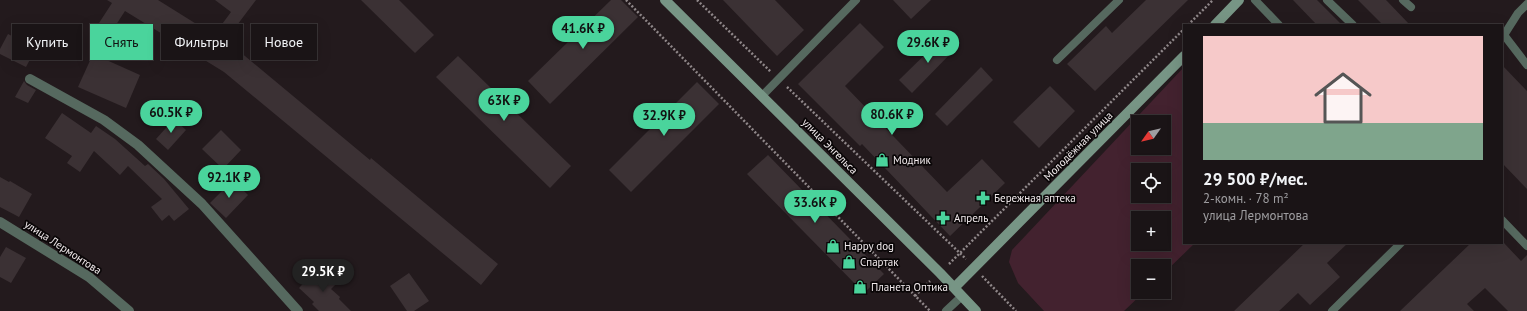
<!DOCTYPE html>
<html lang="ru">
<meta charset="utf-8">
<style>
body{margin:0;font-family:"PT Sans",sans-serif;background:#231d1f;color:#f1f3f6;height:100vh;display:flex;flex-direction:column;font-size:15px;white-space:nowrap}
*{box-sizing:border-box;margin:0}
p{font-size:13px;color:#9f9ea1}
.icon{flex:none;width:22px;height:22px;fill:none;stroke:currentColor;stroke-width:2;stroke-linecap:round;stroke-linejoin:round}
.map{position:relative;flex:1;overflow:hidden}
.side{position:absolute;left:1183px;top:24px;width:320px;height:220px;display:flex;flex-direction:column;background:#1a1416;border-radius:0px;box-shadow:0 4px 16px #0002,0 0 0 1px #383335}
.side>*{flex:none}
.guide{position:absolute;left:12px;top:24px;width:380px;height:36px;display:flex;gap:8px}
.needle{width:26px;rotate:236deg}
.controls{position:absolute;left:1131px;top:115px;display:grid;gap:8px}
.controls a{display:grid;place-items:center;width:40px;height:40px;border-radius:0px;background:#1a1416;box-shadow:0 4px 16px #0002,0 0 0 1px #383335;font-size:20px}
.price{position:absolute;translate:-50% -34px;padding:0 9px;border-radius:14px;background:#4ad49c;color:#111;font-size:13px;line-height:26px;filter:drop-shadow(0 1px 2px #0008)}
.price::after{content:'';position:absolute;left:50%;top:24px;width:12px;height:9px;margin-left:-6px;background:inherit;clip-path:polygon(0 0,100% 0,50% 100%)}
.price.selected{background:#222;color:#fff}
ul{padding:0;list-style:none}
li{display:grid;align-content:center;gap:8px;height:212px;padding:0 20px}
li span{display:grid;place-items:center;height:124px;border-radius:0px;color:#555}
li>.icon{margin-inline-start:auto}
span .icon{width:72px;height:72px;fill:#fffc;stroke-width:1}
li b{font-size:17px}
.tag{padding:0 14px;border-radius:0px;background:#1a1416;box-shadow:0 4px 16px #0002,0 0 0 1px #383335;font-size:14px;line-height:36px}
.tag.selected{background:#4ad49c;color:#111}
.map>svg:first-child{display:block}
.green{fill:#43222f;fill-rule:evenodd}
.building{fill:#3b3134}
.lines{fill:none;stroke-linecap:round;stroke-linejoin:round}
.path{stroke:#8f8789;stroke-width:2.5;stroke-dasharray:2 2;stroke-linecap:butt}
.service{stroke:#56695f;stroke-width:8}
.minor{stroke:#56695f;stroke-width:10}
.secondary{stroke:#779585;stroke-width:10}
.labels{text-anchor:middle;stroke-width:3.5;stroke-linejoin:round;paint-order:stroke}
.street-label{font-size:11px;fill:#f1eaec;stroke:#0a0607}
.poi-label{font-size:11px;fill:#f1eaec;stroke:#0a0607;text-anchor:start}
</style>
<div class="map">
<svg width="1527" height="311" viewBox="0 0 1527 311">
<rect width="100%" height="100%" fill="#231a1d"/>
<!-- green -->
<path class="green" d="M1184,67V243H1195L1164,273V266H1138V292H1144L1124,311H1044L1018,283L1009,262L1012,250ZM1138,122H1164V148H1138ZM1138,170H1164V196H1138ZM1138,218H1164V244H1138Z"/>
<!-- building -->
<g class="building">
<path d="M107,0H158L214,35L231,12L215,0H256L225,41L233,46L370,160L371,158L498,264L481,285L224,72L125,11L112,31L99,23L112,3Z"/>
<path d="M361,0H399L434,35L415,53Z"/>
<path d="M611,0H621L638,17L550,104L528,81Z"/>
<path d="M723,0H775L804,30L777,56Z"/>
<path d="M893,0H931L911,19Z"/>
<path d="M1146,0H1188L1095,91L1067,64L1106,26L1112,33Z"/>
<path d="M1293,0H1317L1342,25H1317Z"/>
<path d="M1358,0H1386L1410,25H1383Z"/>
<path d="M860,23L884,47L845,86L947,192L982,159L1005,183L950,236L862,144L860,146L798,84Z"/>
<path d="M8,34L36,48L26,67L0,54V49Z"/>
<path d="M946,34L958,46L912,93L899,80Z"/>
<path d="M93,54L140,75L126,108L78,87Z"/>
<path d="M458,56L571,166L550,188L436,77Z"/>
<path d="M1502,65L1527,91V189L1502,163Z"/>
<path d="M981,67L993,80L947,126L935,114Z"/>
<path d="M24,81L27,85L36,90L28,103L15,97Z"/>
<path d="M697,82L719,104L631,192L609,170Z"/>
<path d="M1050,86L1075,111L1039,148L1013,122Z"/>
<path d="M62,113L91,133L96,126L115,139L145,166L148,164L164,179L189,209L174,221L169,215L162,221L151,207L162,199L128,166L120,175L94,151L80,172L67,163L72,156L45,138Z"/>
<path d="M174,119L186,130L168,150L156,139Z"/>
<path d="M221,130L241,150L223,169L202,149Z"/>
<path d="M768,155L884,274L864,293L747,174Z"/>
<path d="M0,177L9,182L10,181L32,194L19,217L0,207Z"/>
<path d="M233,180L248,195L226,218L210,203Z"/>
<path d="M1305,243H1348L1327,263L1340,277L1310,305L1298,293L1279,311H1234Z"/>
<path d="M1471,243H1504L1521,261L1527,255V311H1508L1485,288L1467,304L1474,311H1400Z"/>
<path d="M6,247L26,258L11,283L0,277V257Z"/>
<path d="M319,267L336,284L331,289L340,297L339,299L351,311H319L312,304L314,302L299,288Z"/>
<path d="M409,273L429,301L414,311H407L390,286Z"/>
</g>
<g class="lines">
<!-- path -->
<g class="path">
<path d="M626,0L930,311"/>
<path d="M697,0L771,72"/>
<path d="M1188,25L1213,0"/>
<path d="M787,87L966,259"/>
<path d="M949,264L1184,29"/>
<path d="M982,276L1016,311"/>
<path d="M915,296L930,281"/>
</g>
<!-- service -->
<g class="service">
<path d="M1255,0L1279,25"/>
<path d="M1327,0L1353,25"/>
<path d="M1403,0L1411,7"/>
<path d="M1527,4L1518,13L1504,35L1527,65"/>
<path d="M1057,60L1119,0"/>
<path d="M762,96L856,0"/>
<path d="M1502,220L1527,246"/>
<path d="M946,311L962,296"/>
<path d="M1332,311L1401,243"/>
</g>
<!-- minor -->
<g class="minor">
<path d="M30,79L104,120L138,145L202,204L298,311"/>
<path d="M0,222L89,277L129,311"/>
</g>
<!-- secondary -->
<g class="secondary">
<path d="M665,0L940,273L976,311"/>
<path d="M1215,25L1239,0"/>
<path d="M955,287L1184,56"/>
</g>
</g>
<!-- icons -->
<defs>
<g id="shop-bare" transform="scale(1.08)"><path d="M-5-2.5h2.3a2.7 3.5 0 0 1 5.4 0H5L5.5 6h-11ZM-1.5-2.5h3a1.5 2.3 0 0 0-3 0Z" fill="#4ad49c" stroke="#0a0607" stroke-width="2.5" paint-order="stroke"/></g>
<g id="pharmacy-bare" transform="scale(1.08)"><path d="M-2-6h4v4h4v4h-4v4h-4v-4h-4v-4h4Z" fill="#4ad49c" stroke="#0a0607" stroke-width="2.5" paint-order="stroke"/></g>
</defs>
<g fill-rule="evenodd">
<use href="#shop-bare" x="882" y="160"/>
<use href="#pharmacy-bare" x="983" y="198"/>
<use href="#pharmacy-bare" x="943" y="218"/>
<use href="#shop-bare" x="833" y="246"/>
<use href="#shop-bare" x="849" y="262"/>
<use href="#shop-bare" x="860" y="287"/>
</g>
<g class="labels">
<!-- street labels -->
<g class="street-label">
<text transform="translate(830 146) rotate(45)" y="4">улица Энгельса</text>
<text transform="translate(1078 146) rotate(-45)" y="4">Молодёжная улица</text>
<text transform="translate(63 247) rotate(33)" y="4">улица Лермонтова</text>
</g>
<!-- poi labels -->
<g class="poi-label">
<text x="893" y="164">Модник</text>
<text x="994" y="202">Бережная аптека</text>
<text x="954" y="222">Апрель</text>
<text x="844" y="250">Happy dog</text>
<text x="860" y="266">Спартак</text>
<text x="871" y="291">Планета Оптика</text>
</g>
</g>
</svg>
<div class="controls">
<a><svg class="needle" viewBox="-14 -14 28 28"><path d="M0-13l5 13h-10z" fill="#e53935"/><path d="M0 13l5-13h-10z" fill="#9f9ea1"/></svg></a>
<a><svg class="icon" aria-label="locate" viewBox="0 0 24 24"><circle cx="12" cy="12" r="6"/><path d="M12 2v4M12 18v4M2 12h4M18 12h4"/></svg></a>
<a>+</a>
<a>−</a>
</div>
<b class="price" style="left:583px;top:50px">41.6K ₽</b>
<b class="price" style="left:928px;top:64px">29.6K ₽</b>
<b class="price" style="left:504px;top:122px">63K ₽</b>
<b class="price" style="left:171px;top:134px">60.5K ₽</b>
<b class="price" style="left:892px;top:136px">80.6K ₽</b>
<b class="price" style="left:664px;top:137px">32.9K ₽</b>
<b class="price" style="left:229px;top:199px">92.1K ₽</b>
<b class="price" style="left:815px;top:224px">33.6K ₽</b>
<b class="price selected" style="left:323px;top:293px">29.5K ₽</b>
<div class="guide">
<a class="tag">Купить</a>
<a class="tag selected">Снять</a>
<a class="tag">Фильтры</a>
<a class="tag">Новое</a>
</div>
<section class="side">
<ul>
<li><span style="background:linear-gradient(#f6c9c9 70%,#7fa58c 0)"><svg class="icon" aria-label="home" viewBox="0 0 24 24"><path d="M3 11l9-7 9 7M6 9v11h12V9"/></svg></span><div><b>29 500 ₽/мес.</b><p>2-комн. · 78 m²</p><p>улица Лермонтова</p></div></li>
</ul>
</section>
</div>
